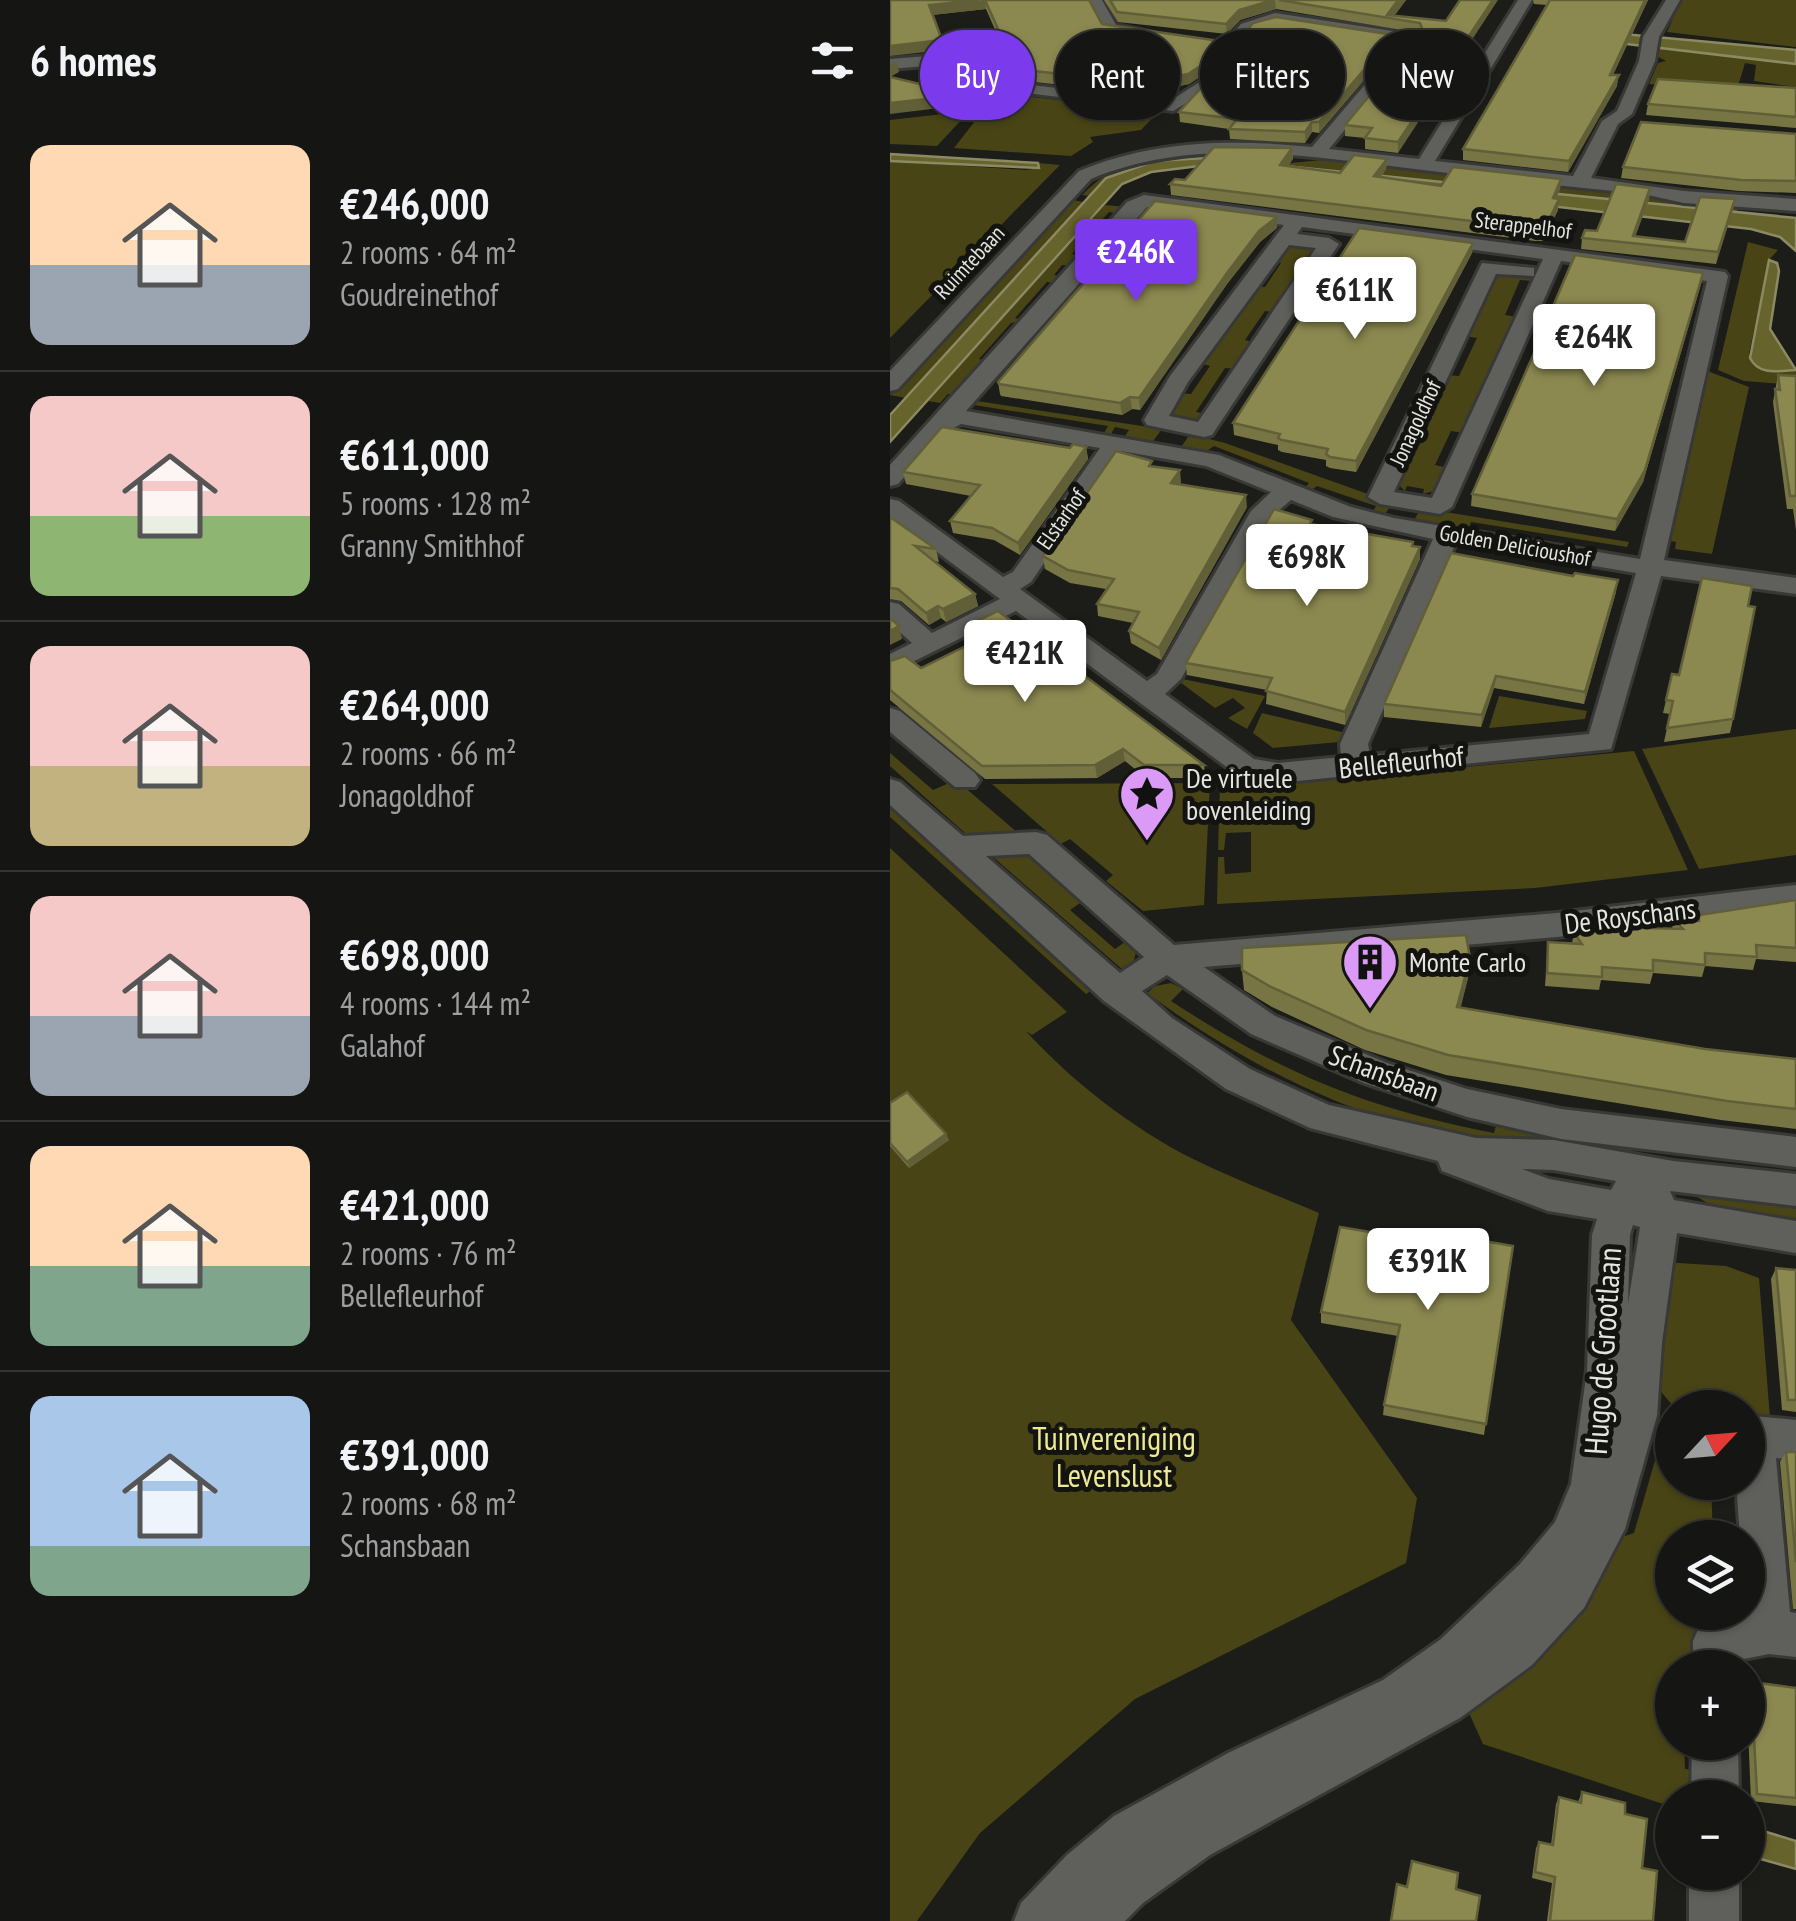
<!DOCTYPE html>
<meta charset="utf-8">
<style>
body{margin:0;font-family:"PT Sans Narrow",sans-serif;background:#1e1e1c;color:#f1f3f6;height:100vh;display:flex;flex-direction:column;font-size:38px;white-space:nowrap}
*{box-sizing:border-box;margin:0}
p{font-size:32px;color:#9d9fa0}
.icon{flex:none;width:55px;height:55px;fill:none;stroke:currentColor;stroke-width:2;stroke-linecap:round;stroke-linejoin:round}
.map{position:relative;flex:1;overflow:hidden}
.details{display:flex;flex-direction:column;background:#151513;width:890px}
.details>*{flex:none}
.top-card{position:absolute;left:30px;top:30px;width:725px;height:90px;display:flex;gap:20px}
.needle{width:65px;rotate:64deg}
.tools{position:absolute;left:765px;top:1390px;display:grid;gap:20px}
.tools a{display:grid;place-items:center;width:110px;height:110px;border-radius:50%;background:#151513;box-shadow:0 2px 8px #0004,0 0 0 2px #343433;font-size:50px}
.price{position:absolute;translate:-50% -85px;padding:0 22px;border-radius:10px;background:#fff;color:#222;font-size:32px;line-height:65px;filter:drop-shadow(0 2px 5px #0008)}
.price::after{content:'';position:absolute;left:50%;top:60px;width:30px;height:22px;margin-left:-15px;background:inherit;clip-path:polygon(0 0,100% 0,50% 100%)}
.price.active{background:#7c3aed;color:#fff}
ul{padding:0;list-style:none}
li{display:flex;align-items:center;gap:30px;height:250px;padding:0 30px}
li+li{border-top:2px solid #343433}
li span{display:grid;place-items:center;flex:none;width:280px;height:200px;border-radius:20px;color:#555}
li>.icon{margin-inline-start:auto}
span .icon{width:120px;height:120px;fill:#fffc;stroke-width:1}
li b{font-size:42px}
h2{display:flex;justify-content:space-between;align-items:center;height:120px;padding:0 30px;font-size:42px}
.pill{padding:0 35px;border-radius:45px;background:#151513;box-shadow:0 2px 8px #0004,0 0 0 2px #343433;font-size:35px;line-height:90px}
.pill.active{background:#7c3aed;color:#fff}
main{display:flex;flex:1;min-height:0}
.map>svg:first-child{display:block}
.green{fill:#484415}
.water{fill:#67632c;stroke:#8c8a63;stroke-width:2.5}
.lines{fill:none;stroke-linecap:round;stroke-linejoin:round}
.minor-casing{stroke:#383836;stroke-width:6}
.minor{fill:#5f5f5c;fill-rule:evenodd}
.wall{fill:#787545}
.shaded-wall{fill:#615f38}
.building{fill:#8b8850;stroke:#615f38;stroke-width:2.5}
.labels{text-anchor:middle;stroke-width:10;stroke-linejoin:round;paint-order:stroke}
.far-street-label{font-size:22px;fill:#e4e4e2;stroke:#131310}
.street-label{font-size:28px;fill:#e4e4e2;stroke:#131310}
.poi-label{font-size:28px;fill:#e4e4e2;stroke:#131310;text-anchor:start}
.near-street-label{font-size:32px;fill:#e4e4e2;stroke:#131310}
.near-park-label{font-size:32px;fill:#eee994;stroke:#131310}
</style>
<main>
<section class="details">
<h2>6 homes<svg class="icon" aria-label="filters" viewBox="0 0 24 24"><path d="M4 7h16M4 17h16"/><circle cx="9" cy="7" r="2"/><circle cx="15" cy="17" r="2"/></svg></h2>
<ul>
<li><span style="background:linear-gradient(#ffd9b3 60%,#9aa5b1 0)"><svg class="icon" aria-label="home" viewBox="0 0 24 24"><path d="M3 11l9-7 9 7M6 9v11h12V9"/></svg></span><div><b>€246,000</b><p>2 rooms · 64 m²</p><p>Goudreinethof</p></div></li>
<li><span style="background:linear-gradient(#f6c9c9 60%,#8fb573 0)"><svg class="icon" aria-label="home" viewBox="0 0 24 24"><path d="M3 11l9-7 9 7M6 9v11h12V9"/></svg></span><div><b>€611,000</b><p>5 rooms · 128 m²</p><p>Granny Smithhof</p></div></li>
<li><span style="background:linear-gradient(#f6c9c9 60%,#c2b280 0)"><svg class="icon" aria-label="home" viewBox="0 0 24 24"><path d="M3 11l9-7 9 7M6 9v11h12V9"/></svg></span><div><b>€264,000</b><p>2 rooms · 66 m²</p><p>Jonagoldhof</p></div></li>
<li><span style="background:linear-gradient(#f6c9c9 60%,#9aa5b1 0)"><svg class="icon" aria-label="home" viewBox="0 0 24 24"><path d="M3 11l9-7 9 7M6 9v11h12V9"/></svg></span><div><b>€698,000</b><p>4 rooms · 144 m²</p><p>Galahof</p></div></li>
<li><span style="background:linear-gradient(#ffd9b3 60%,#7fa58c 0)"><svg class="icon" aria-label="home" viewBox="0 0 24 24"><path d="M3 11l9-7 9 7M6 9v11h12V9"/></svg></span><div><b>€421,000</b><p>2 rooms · 76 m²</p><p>Bellefleurhof</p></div></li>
<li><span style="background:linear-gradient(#a9c7e8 75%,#7fa58c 0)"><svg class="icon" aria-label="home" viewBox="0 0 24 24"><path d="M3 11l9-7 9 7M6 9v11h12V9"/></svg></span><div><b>€391,000</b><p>2 rooms · 68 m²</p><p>Schansbaan</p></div></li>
</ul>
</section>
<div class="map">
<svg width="906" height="1921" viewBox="0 0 906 1921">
<rect width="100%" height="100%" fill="#1c1c19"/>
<!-- green -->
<g class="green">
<path d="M791,0H906V47L777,32Z"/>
<path d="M765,47L906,64V87L864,81L866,65L855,63L846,93L759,84L768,63L776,61L763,54Z"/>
<path d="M96,60L108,86L93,93L100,95L88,105L78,104L72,113L55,110L41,65Z"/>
<path d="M116,94L257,110L261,107L272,108L251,130L200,137L203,142L181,156L64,148L89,116Z"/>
<path d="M53,114L76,115L47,146L0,144V120Z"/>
<path d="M316,152L401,163L442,159L511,165L848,206L846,213L315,158C270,158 230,162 199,196L192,195C230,156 264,158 316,152Z"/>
<path d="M0,161L136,170L149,168L148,163L170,165L0,338Z"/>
<path d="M182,200L194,202L16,398L0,395Z"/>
<path d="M215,205L236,207L231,214L219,212L182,254L193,257L184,266L172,265L164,275L175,277L169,283L157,282L125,318L136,321L121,323L89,359L100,362L70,396L58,394L50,403L38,401Z"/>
<path d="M858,242L888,250L879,260L859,353L875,370H906V385L854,381L828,370Z"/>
<path d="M398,244L427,250L386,313L375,311L355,340L366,343L347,369L335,368L306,412L318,414L308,420L279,416L276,410L289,393L301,394L320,366L309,363L365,286L375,287L391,263L382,261Z"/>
<path d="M606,273L643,277L642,281L630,280L615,315L627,317L574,433L561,431L545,465L558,468L547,490L533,494L534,489L517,486L515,491L505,481L556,375L569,376L587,338L575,336Z"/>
<path d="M815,370L859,387L822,554L785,549L786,542L769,539Z"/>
<path d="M87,401L272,429L263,441L235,436L239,430L225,427L221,434L214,433L218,426L84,405Z"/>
<path d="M300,434L335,443L503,503L494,515L482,513L486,506L427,486L419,492L413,490L419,483L324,446L314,453L291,447Z"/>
<path d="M531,508L739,542L737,547L581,522L578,531L523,522Z"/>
<path d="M283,677L375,696L357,729L338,718L355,708L343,698L325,708Z"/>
<path d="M609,696L697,711L695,719L599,728Z"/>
<path d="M372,713L460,734V741L383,748L363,733Z"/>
<path d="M906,729V855L809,869L752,749Z"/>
<path d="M744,751L798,870L645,888L327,904L328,857H334L335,874L361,872V832L336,833L334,850H328L330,784L388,785Z"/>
<path d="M0,753L43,790L66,780L128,833H75L0,766Z"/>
<path d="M320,783L314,905L253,911L216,881L223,875L180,839L171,844L102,784Z"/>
<path d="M0,806L204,989L196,994L0,817Z"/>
<path d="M0,848L177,1012L142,1035L136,1031C180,1080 242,1128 301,1158C343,1179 387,1195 429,1213L401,1320L527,1498L516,1563L245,1699L90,1833L27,1921H0Z"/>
<path d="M95,850H135L193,901L180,910L225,949L239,939L247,948L244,960L233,970Z"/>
<path d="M281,983L293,989L281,1001C392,1073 474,1108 604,1133L606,1126L653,1137C519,1153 362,1071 257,993L265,986Z"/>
<path d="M799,1192L906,1195V1219L827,1209Z"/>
<path d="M773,1262L836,1266L869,1278L880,1418L858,1417V1408L784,1407L757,1375Z"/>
<path d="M782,1422V1482L821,1483L823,1537L782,1538V1612L822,1613L805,1623L806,1667L782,1668V1742L794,1743L795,1769L808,1770L807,1797L782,1798V1807L593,1744L574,1702L723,1540L744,1533L775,1426Z"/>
</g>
<!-- water -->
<g class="water">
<path d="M668,28L906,50V64L668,36Z"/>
<path d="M0,154L148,163L149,168L0,161Z"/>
<path d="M315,158L906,218V251L890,237L861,229L309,166L261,172L232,184L0,442V415L216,178L265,161Z"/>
<path d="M879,260L887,263L889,271L880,329L906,370C889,371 869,376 860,358Z"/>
<path d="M860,1827L906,1841V1869L860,1856Z"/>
</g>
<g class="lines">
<!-- minor casing -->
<g class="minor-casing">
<g id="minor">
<path d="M198,0H212L226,25L264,33L256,38L216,32Z"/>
<path d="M628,0H642L545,161L683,176L712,121L727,111L749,61L753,37L776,0H790L769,37L765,61L742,114L728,124L701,178L794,191L906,199V211L794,203L753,194C680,187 606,179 533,170C423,157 307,135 201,179L8,389L0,391V371L189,171C264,140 342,139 422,147L511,42L386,23L361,30L342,54L346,59L337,70L336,79L283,111L112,90L98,61L0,69V59L103,51L111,56L124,83L280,101L322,74L329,59L325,54L351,24L385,13L522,34L527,36V42L439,149L529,159Z"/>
<path d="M254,195L835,272L838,276L774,560L906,578V594L771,576L721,749L388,783L346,774L126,611L0,673V654L22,643L0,623V602L9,604L42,633L110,599L0,517V499L9,501L113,577L123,572L210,448L71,424L51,435L8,484L0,486V465L237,202ZM257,207L394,225L280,376L254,420L257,425L314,437L322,435L449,244L439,238L407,234L412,227L653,259L542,498L504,492L606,274L644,276V268L592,263L478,497L490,504L550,514L562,507L671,261L817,281L750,559L504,518L461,507L329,455L76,411ZM399,245L426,248L308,422L279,416L298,382ZM231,451L316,466L381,492L361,511L267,674L257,681L130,589L141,582ZM401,500L443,517L543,539L450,744L451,757L388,763L364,759L275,694L291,679L383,515ZM566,543L746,573L699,734L480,755L478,744Z"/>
<path d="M0,708L10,711L85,773L90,780L85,787H65L0,732Z"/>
<path d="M0,779L10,782L73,836L146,832L157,835L284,945L667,913L906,885V907L667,937L314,967L385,1016L497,1063L577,1089L671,1109L906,1137V1167L671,1139L577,1117L474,1083L361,1034L277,975L252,991L282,1018L360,1069L439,1105L586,1138L664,1140L783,1161L906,1174V1206L780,1191L784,1200L906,1221V1253L787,1233L772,1343L767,1416L735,1529L694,1608L642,1665L570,1718L320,1855L253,1903L235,1921H124L131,1903L177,1855L224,1816L338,1753L493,1680L551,1639L630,1564L665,1522L681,1484L697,1370L702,1235L707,1219L658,1211L552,1171L548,1161L420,1128L336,1089L214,1001L0,805ZM139,854L254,957L230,973L96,856ZM632,1169L664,1170L726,1181L721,1190L659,1179ZM743,1225L750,1227L738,1304L740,1235Z"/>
<path d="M863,1416L906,1420V1460L886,1458L900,1612L906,1613V1657L879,1654L849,1660V1668H803V1641L810,1625L858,1612V1538H850L846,1482H858V1418Z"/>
<path d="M802,1742H848L849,1798H801Z"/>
<rect x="799" y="1872" width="50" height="49"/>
</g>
</g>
<!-- minor -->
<use href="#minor" class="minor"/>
</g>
<!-- wall -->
<g class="wall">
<path d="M0,0H199L212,24L324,50L319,71L299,84L252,94L127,80L96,9L42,15L52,40L54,50Z"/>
<path d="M214,0H516L504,16L556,21L508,153L475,149V138L455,136V125L530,35V33L386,9L350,20L337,34L228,22Z"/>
<path d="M643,0H758L723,75L727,86L678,172L573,160V149L657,5L644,4Z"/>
<path d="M504,35V45L429,133L422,132L415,143L340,139L339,129L290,122L289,112L337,72L347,54L346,44Z"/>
<path d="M906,88V128L756,115L758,104Z"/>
<path d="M906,134V193L849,191L731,178L733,167Z"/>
<path d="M402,148L403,159L398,166L450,173L497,159L496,169L491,177L551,186L671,179L670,189L666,199L668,210L653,241H645L281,195L280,184Z"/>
<path d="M760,188L759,199L745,236L795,242L845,199L826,264L691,249L692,238L707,231Z"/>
<path d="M387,228L370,242L337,284L250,410L242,409L232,415L111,396L110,394L108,382Z"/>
<path d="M583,243L582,253L466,472L440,468L436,466V460L392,452L388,450V445L344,435L343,423Z"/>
<path d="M811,284L753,482L725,531L581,506L582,494L660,330L657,329L658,318Z"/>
<path d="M888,375L906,376V530L903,509H897L883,402Z"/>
<path d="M196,447L198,459L130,555L104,540L63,533L60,521L81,496L16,484L13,472Z"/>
<path d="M263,466L291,482L289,484L357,507L271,660L241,643L239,631L243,623L208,616L207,604L216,589L180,583L155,569L153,556Z"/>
<path d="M0,517L46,549L49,562L43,561L85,594L88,606L56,622L51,618L39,625L11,601L0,599Z"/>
<path d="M422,524L523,546L530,559L455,725L376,704L377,690L297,675L296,663Z"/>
<path d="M726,592L694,704L604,688L591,727L494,717V704Z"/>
<path d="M858,606L843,719L840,733L774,742L780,714L773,713L776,700L789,675Z"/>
<path d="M75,627L314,765L316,778H256L235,761L207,778L95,779L0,700V661L31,668L82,643L77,639Z"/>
<path d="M906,900V962L866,959L863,970L815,966L812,977L763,973L760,984L711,980L709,990L655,986L658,942L682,943L684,933L782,929L784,919L808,921Z"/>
<path d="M352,970L578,978L570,1008L815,1049L906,1059V1129L831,1120L556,1075L475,1050L382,1007L354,990Z"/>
<path d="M0,1103L59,1140L19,1168L0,1146Z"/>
<path d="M528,1240L623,1246L594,1435L493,1415L494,1405L508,1336L431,1323V1312Z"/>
<path d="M886,1268L906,1270V1412L892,1410L881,1279Z"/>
<path d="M896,1452H906V1609H903L890,1462Z"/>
<path d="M861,1682L906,1688V1806L861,1801L858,1730V1687Z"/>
<path d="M692,1792L735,1814L752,1868L763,1921H657L662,1883L642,1878L646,1848L649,1842L661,1845L666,1804L669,1797L688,1802Z"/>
</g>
<!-- shaded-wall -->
<g class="shaded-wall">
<path d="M95,0L96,9L41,15L39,5Z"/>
<path d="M385,0L386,9L350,20L337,34L336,24L349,10Z"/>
<path d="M508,0H516L502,19L497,15Z"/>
<path d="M603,0H608L508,153V142Z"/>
<path d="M755,0H758L718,85L720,75Z"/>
<path d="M504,35V45L429,133V122Z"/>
<path d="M52,40L54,50L0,56V46Z"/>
<path d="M323,40L324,50L319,71L299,84L252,94L251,83Z"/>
<path d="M7,62L9,72L0,77V65Z"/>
<path d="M729,75L727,86L678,172L679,161Z"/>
<path d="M64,92L66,106L0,114V103Z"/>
<path d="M422,122V132L415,143V132Z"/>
<path d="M402,148L403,159L391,175L390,165Z"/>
<path d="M497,159L496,169L484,187V176Z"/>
<path d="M671,179L670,189L662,209L663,198Z"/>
<path d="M760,188L759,199L743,243V236Z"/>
<path d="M669,199L668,210L653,241L654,230Z"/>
<path d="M845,199L843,210L826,264L828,252Z"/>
<path d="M387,217V228L370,242L337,284L250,410L249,398L337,273L369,231Z"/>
<path d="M583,243L582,253L466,472V461Z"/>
<path d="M813,273L753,482L725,531L727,519Z"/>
<path d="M240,397L242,409L232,415L230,403Z"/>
<path d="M196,447L198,459L130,555L128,543Z"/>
<path d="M290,470L291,482L282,495L281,483Z"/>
<path d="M356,495L357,507L271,660L269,648Z"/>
<path d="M530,547V559L455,725V712Z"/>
<path d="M728,580L726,592L694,704L695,692Z"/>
<path d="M85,594L88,606L56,622L53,609Z"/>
<path d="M48,606L51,618L39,625L36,613Z"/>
<path d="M9,626L12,639L0,645V631Z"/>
<path d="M606,676L604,688L591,727L592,715Z"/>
<path d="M233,749L235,761L207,778L205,765Z"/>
<path d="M580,958L578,978L566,1027L567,1007Z"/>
<path d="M56,1134L59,1140L19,1168L17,1162Z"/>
</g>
<!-- building -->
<g class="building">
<path d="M0,0H89L39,5L52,40L0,46Z"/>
<path d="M95,0H199L212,24L323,40L318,61L298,74L251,83L126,69Z"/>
<path d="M220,0H383L349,10L336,24L227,12Z"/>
<path d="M389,0H508L497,15L556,21L570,0H603L508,142L475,138L482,128L455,125L533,31L530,23Z"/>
<path d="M660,0H755L720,75H729L679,161L573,149Z"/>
<path d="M386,17L504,35L429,122H422L415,132L339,129L347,119L289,112L311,88L337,72L349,49L346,44L363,23Z"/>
<path d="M0,77L64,92V96L0,103Z"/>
<path d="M768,79L906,88V117L758,104Z"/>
<path d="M751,122L906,134V181L851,180L733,167Z"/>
<path d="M324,147L402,148L390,165L450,173L464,155L497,159L484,176L551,186L563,167L671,179L663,198L669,199L654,230L280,184L285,179L295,180Z"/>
<path d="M726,184L760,188L743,236L795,242L810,197L845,199L828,252L692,238L695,230L707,231Z"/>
<path d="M265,201L387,217L369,231L337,273L249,398L240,397L230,403L109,384L108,382Z"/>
<path d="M469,228L583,243L466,461L440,457L436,454L438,449L392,440L388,438L390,434L343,423Z"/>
<path d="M685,255L813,273L755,470L727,519L582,494L648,344L667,319L658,318Z"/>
<path d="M888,375L906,376V496H900L885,389L890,390Z"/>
<path d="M52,427L180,448L183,444L196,447L128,543L102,528L60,521L90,485L13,472Z"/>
<path d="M226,451L262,461L259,466L290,470L281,483L356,495L269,648L239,631L249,612L207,604L224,579L178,570L153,556Z"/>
<path d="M384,509L422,520L420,524L523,542L522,546L530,547L455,712L376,691L382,678L296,663Z"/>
<path d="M0,517L46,549L25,546L85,594L53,609L48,606L36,613L8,589L0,588Z"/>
<path d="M561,553L683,576L685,573L728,580L695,692L606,676L592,715L494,704Z"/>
<path d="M812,578L862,586L858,606L865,607L843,719L777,728L783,701L776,700L782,674L789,675Z"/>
<path d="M108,611L314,765H254L233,749L205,765L92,766L0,690V661L15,656L31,668L90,639L75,627Z"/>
<path d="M0,618L9,626L0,631Z"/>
<path d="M906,900V948L866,945L867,957L815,953V965L763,960V971L712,967V977L657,973L658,942L692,944L684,933L711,927L793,929L784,919L809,921V915Z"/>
<path d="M576,935L580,958L567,1007L815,1049L906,1059V1109L837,1101L558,1055L476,1030L381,987L352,970V948Z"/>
<path d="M17,1092L56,1134L17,1162L0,1143V1103Z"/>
<path d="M450,1227L528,1240L530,1230L623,1246L596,1424L494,1405L510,1325L431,1312Z"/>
<path d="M886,1268L906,1270V1400H898Z"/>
<path d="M896,1452H906V1562Z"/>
<path d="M861,1682L906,1688V1798L867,1794Z"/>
<path d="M692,1792L735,1803V1814L757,1819L752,1868L767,1871L763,1921H660L665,1877L645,1872L649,1842L663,1845L669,1797L691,1803Z"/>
<path d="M522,1861L568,1873L566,1889L590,1896L586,1921H501L507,1884L517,1887Z"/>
</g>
<!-- icons -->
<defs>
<g id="sight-pin" transform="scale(2.875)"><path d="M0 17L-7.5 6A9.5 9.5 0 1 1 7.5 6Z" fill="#da9af6" stroke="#131310"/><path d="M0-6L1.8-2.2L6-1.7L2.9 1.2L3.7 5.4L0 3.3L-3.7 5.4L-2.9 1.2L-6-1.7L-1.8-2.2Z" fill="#111"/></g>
<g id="building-pin" transform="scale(2.875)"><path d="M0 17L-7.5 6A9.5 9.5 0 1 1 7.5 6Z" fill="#da9af6" stroke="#131310"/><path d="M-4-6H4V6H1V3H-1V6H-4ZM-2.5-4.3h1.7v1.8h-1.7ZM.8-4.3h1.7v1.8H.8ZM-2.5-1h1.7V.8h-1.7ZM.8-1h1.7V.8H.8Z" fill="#111"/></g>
</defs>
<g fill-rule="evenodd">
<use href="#sight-pin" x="257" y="794"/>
<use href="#building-pin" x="480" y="962"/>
</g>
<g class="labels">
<!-- far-street labels -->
<g class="far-street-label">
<text transform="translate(633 225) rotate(7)" y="8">Sterappelhof</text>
<text transform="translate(79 262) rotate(-47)" y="8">Ruimtebaan</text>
<text transform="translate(525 423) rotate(-65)" y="8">Jonagoldhof</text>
<text transform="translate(171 519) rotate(-55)" y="8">Elstarhof</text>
<text transform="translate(625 545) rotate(10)" y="8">Golden Delicioushof</text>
</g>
<!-- street labels -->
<g class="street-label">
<text transform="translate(511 762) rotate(-6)" y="10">Bellefleurhof</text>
<text transform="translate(740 916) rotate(-7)" y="10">De Royschans</text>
<text transform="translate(494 1073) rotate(20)" y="10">Schansbaan</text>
</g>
<!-- poi labels -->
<g class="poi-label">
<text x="296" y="788">De virtuele<tspan x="296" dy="32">bovenleiding</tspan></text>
<text x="519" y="972">Monte Carlo</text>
</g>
<!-- near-street labels -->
<g class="near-street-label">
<text transform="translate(713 1351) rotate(-86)" y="11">Hugo de Grootlaan</text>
</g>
<!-- near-park labels -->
<g class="near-park-label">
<text x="224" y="1450">Tuinvereniging<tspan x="224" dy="37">Levenslust</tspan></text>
</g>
</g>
</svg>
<div class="tools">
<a><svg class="needle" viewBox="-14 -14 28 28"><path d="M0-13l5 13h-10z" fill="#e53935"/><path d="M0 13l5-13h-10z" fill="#9d9fa0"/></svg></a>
<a><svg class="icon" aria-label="layers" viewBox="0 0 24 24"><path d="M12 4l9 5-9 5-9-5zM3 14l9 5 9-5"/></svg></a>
<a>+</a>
<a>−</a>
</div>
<b class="price active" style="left:246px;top:304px">€246K</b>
<b class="price" style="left:465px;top:342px">€611K</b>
<b class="price" style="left:704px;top:389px">€264K</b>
<b class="price" style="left:417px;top:609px">€698K</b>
<b class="price" style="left:135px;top:705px">€421K</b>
<b class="price" style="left:538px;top:1313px">€391K</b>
<div class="top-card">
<a class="pill active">Buy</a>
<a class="pill">Rent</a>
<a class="pill">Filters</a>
<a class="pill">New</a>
</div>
</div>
</main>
